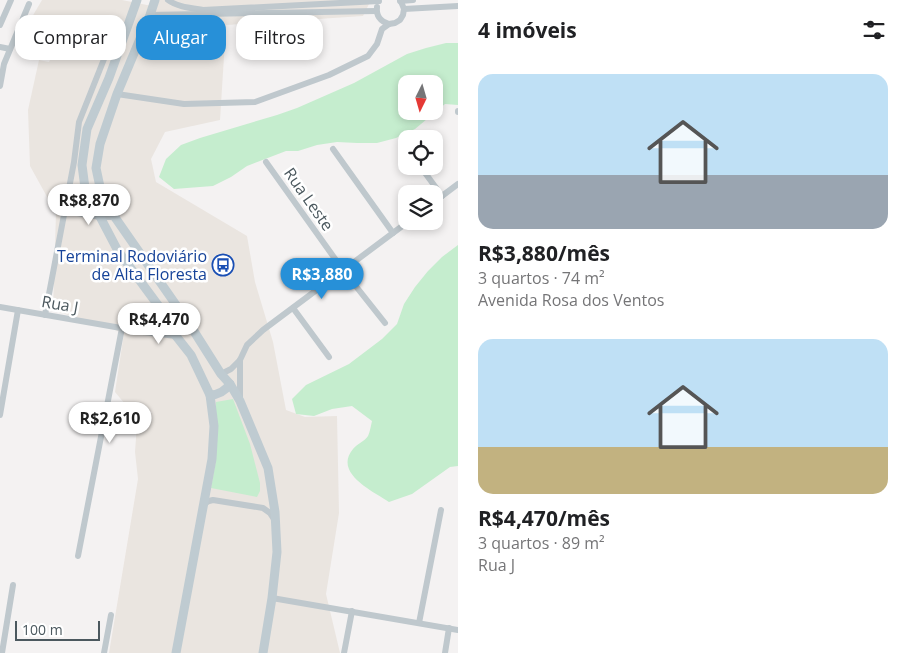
<!DOCTYPE html>
<html lang="pt">
<meta charset="utf-8">
<style>
body{margin:0;font-family:"Open Sans",sans-serif;background:#f6f6f6;color:#202124;height:100vh;display:flex;flex-direction:column;font-size:19px;white-space:nowrap}
*{box-sizing:border-box;margin:0}
p{font-size:16px;color:#757577}
.icon{flex:none;width:28px;height:28px;fill:none;stroke:currentColor;stroke-width:2;stroke-linecap:round;stroke-linejoin:round}
.map{position:relative;flex:1;overflow:hidden}
.drawer{display:flex;flex-direction:column;background:#fff;width:450px}
.drawer>*{flex:none}
.hud{position:absolute;left:15px;top:15px;width:368px;height:45px;display:flex;gap:10px}
.needle{width:32px;rotate:185deg}
.buttons{position:absolute;left:398px;top:75px;display:grid;gap:10px}
.buttons a{display:grid;place-items:center;width:45px;height:45px;border-radius:10px;background:#fff;box-shadow:0 2px 8px #0003;font-size:25px}
.scale{position:absolute;left:15px;bottom:12px;width:85px;box-sizing:border-box;padding-left:5px;border:2px solid #4b585e;border-top:0;font-size:14px;line-height:18px;white-space:nowrap;color:#4b585e;-webkit-text-stroke:4px #fff;paint-order:stroke}
.price{position:absolute;translate:-50% -42px;padding:0 11px;border-radius:18px;background:#fff;color:#222;font-size:16px;line-height:32px;filter:drop-shadow(0 1px 2px #0008)}
.price::after{content:'';position:absolute;left:50%;top:30px;width:15px;height:11px;margin-left:-8px;background:inherit;clip-path:polygon(0 0,100% 0,50% 100%)}
.price.active{background:#2790d8;color:#fff}
ul{padding:0;list-style:none}
li{display:grid;align-content:center;gap:10px;height:265px;padding:0 20px}
li span{display:grid;place-items:center;height:155px;border-radius:15px;color:#555}
li>.icon{margin-inline-start:auto}
span .icon{width:90px;height:90px;fill:#fffc;stroke-width:1}
li b{font-size:21px}
h2{display:flex;justify-content:space-between;align-items:center;height:60px;padding:0 20px;font-size:21px}
.tag{padding:0 18px;border-radius:15px;background:#fff;box-shadow:0 2px 8px #0003;font-size:18px;line-height:45px}
.tag.active{background:#2790d8;color:#fff}
main{display:flex;flex:1;min-height:0}
.map>svg:first-child{display:block}
.commercial{fill:#eae5e0}
.green{fill:#c5edce;fill-rule:evenodd}
.lines{fill:none;stroke-linecap:round;stroke-linejoin:round}
.street{stroke:#bfc8cd;stroke-width:6}
.secondary{stroke:#bfcbd1;stroke-width:9}
.labels{text-anchor:middle;stroke-width:5;stroke-linejoin:round;paint-order:stroke}
.street-label{font-size:16px;fill:#4b585e;stroke:#fff}
.transit-label{font-size:16px;fill:#164399;stroke:#fff;text-anchor:end}
</style>
<main>
<div class="map">
<svg width="458" height="653" viewBox="0 0 458 653">
<rect width="100%" height="100%" fill="#f4f2f2"/>
<!-- commercial -->
<path class="commercial" d="M42,0H122L157,7L159,0H371L363,16L226,25L220,120L165,132L151,159L156,182L247,236L255,282L273,342L286,410L305,417L337,416L339,513L326,594L340,653H109L138,479L135,452L137,424L152,412L125,404L115,392L124,333L53,310L56,213L30,166L28,110L39,60L49,62L63,29L32,17Z"/>
<!-- green -->
<g class="green">
<path d="M446,43H458V105L445,104L415,129L396,138L377,143H357L337,142L317,145L298,151H286L247,166L231,177L213,186L174,189L159,177L166,159L181,145L200,138L277,115L297,108L354,83L407,54L426,48ZM406,84H434V111H406Z"/>
<path d="M458,245V466L450,467L412,494L389,502C373,491 333,473 353,449C357,444 365,441 368,436C370,432 371,425 372,421L352,406L332,409L314,416L296,414L292,399L306,385L349,364L382,339L397,324L404,304L415,287L428,271L442,257Z"/>
<path d="M233,399L250,444L260,483V491L257,497L211,488L216,460V402Z"/>
</g>
<g class="lines">
<!-- street -->
<g class="street">
<path d="M168,0C177,7 191,8 203,10L379,1"/>
<path d="M400,1L413,0"/>
<path d="M377,7C376,16 380,21 389,24"/>
<path d="M404,9L458,6"/>
<path d="M150,15L376,11"/>
<path d="M0,25L11,0"/>
<path d="M0,47L10,49"/>
<path d="M0,86L4,64L29,4"/>
<path d="M117,94L184,104L255,102L329,75L368,56L377,44L382,29L389,24L395,23L400,20L403,15L404,9L402,4L400,0"/>
<path d="M458,111V112"/>
<path d="M402,142L406,147"/>
<path d="M333,149L393,233"/>
<path d="M266,162L343,270L385,323"/>
<path d="M420,166L442,196"/>
<path d="M434,202L458,184"/>
<path d="M66,211L100,217H115"/>
<path d="M0,307L144,332L176,336"/>
<path d="M293,308L329,357"/>
<path d="M45,315L74,162L79,122L112,39L118,33H125"/>
<path d="M144,332L156,325L176,306"/>
<path d="M221,374L231,369L240,360L247,345L263,330L409,221"/>
<path d="M240,400V360"/>
<path d="M0,415L18,310"/>
<path d="M204,504L209,501L213,500L263,508L270,513L274,519"/>
<path d="M78,556L122,328"/>
<path d="M272,598L458,630"/>
<path d="M419,623L441,510"/>
<path d="M2,653L13,585"/>
<path d="M104,653L111,615"/>
<path d="M344,653L352,611"/>
<path d="M445,653L449,628"/>
</g>
<!-- secondary -->
<g class="secondary">
<path d="M137,0L109,78L87,129L82,165L85,188L118,251L166,316L176,336L191,355L210,395L214,426L212,459L176,653"/>
<path d="M155,0L150,15L117,94L100,144L96,168L100,187L105,203L190,325L221,374L230,384L240,401L268,468L275,512L277,552L272,598L263,653"/>
<path d="M210,395C219,395 225,391 230,384"/>
</g>
</g>
<!-- icons -->
<defs>
<g id="bus-ring" transform="scale(1.125)"><circle r="9.5" fill="#fff" stroke="#1a4fb4" stroke-width="1.5"/><path d="M-5-6H5V4H4V6H2V4H-2V6H-4V4H-5ZM-3.5-4V0h7V-4ZM-3.5 1.2v1.5H-2V1.2ZM2 1.2v1.5H3.5V1.2Z" fill="#1a4fb4"/></g>
</defs>
<g fill-rule="evenodd">
<use href="#bus-ring" x="223" y="265"/>
</g>
<g class="labels">
<!-- street labels -->
<g class="street-label">
<text transform="translate(309 199) rotate(55)" y="6">Rua Leste</text>
<text transform="translate(60 304) rotate(10)" y="6">Rua J</text>
</g>
<!-- transit labels -->
<g class="transit-label">
<text x="207" y="262">Terminal Rodoviário<tspan x="207" dy="18">de Alta Floresta</tspan></text>
</g>
</g>
</svg>
<div class="buttons">
<a><svg class="needle" viewBox="-14 -14 28 28"><path d="M0-13l5 13h-10z" fill="#e53935"/><path d="M0 13l5-13h-10z" fill="#757577"/></svg></a>
<a><svg class="icon" aria-label="locate" viewBox="0 0 24 24"><circle cx="12" cy="12" r="6"/><path d="M12 2v4M12 18v4M2 12h4M18 12h4"/></svg></a>
<a><svg class="icon" aria-label="layers" viewBox="0 0 24 24"><path d="M12 4l9 5-9 5-9-5zM3 14l9 5 9-5"/></svg></a>
</div>
<div class="scale">100 m</div>
<b class="price" style="left:89px;top:226px">R$8,870</b>
<b class="price active" style="left:322px;top:300px">R$3,880</b>
<b class="price" style="left:159px;top:345px">R$4,470</b>
<b class="price" style="left:110px;top:444px">R$2,610</b>
<div class="hud">
<a class="tag">Comprar</a>
<a class="tag active">Alugar</a>
<a class="tag">Filtros</a>
</div>
</div>
<section class="drawer">
<h2>4 imóveis<svg class="icon" aria-label="filters" viewBox="0 0 24 24"><path d="M4 7h16M4 17h16"/><circle cx="9" cy="7" r="2"/><circle cx="15" cy="17" r="2"/></svg></h2>
<ul>
<li><span style="background:linear-gradient(#bfe0f5 65%,#9aa5b1 0)"><svg class="icon" aria-label="home" viewBox="0 0 24 24"><path d="M3 11l9-7 9 7M6 9v11h12V9"/></svg></span><div><b>R$3,880/mês</b><p>3 quartos · 74 m²</p><p>Avenida Rosa dos Ventos</p></div></li>
<li><span style="background:linear-gradient(#bfe0f5 70%,#c2b280 0)"><svg class="icon" aria-label="home" viewBox="0 0 24 24"><path d="M3 11l9-7 9 7M6 9v11h12V9"/></svg></span><div><b>R$4,470/mês</b><p>3 quartos · 89 m²</p><p>Rua J</p></div></li>
</ul>
</section>
</main>
